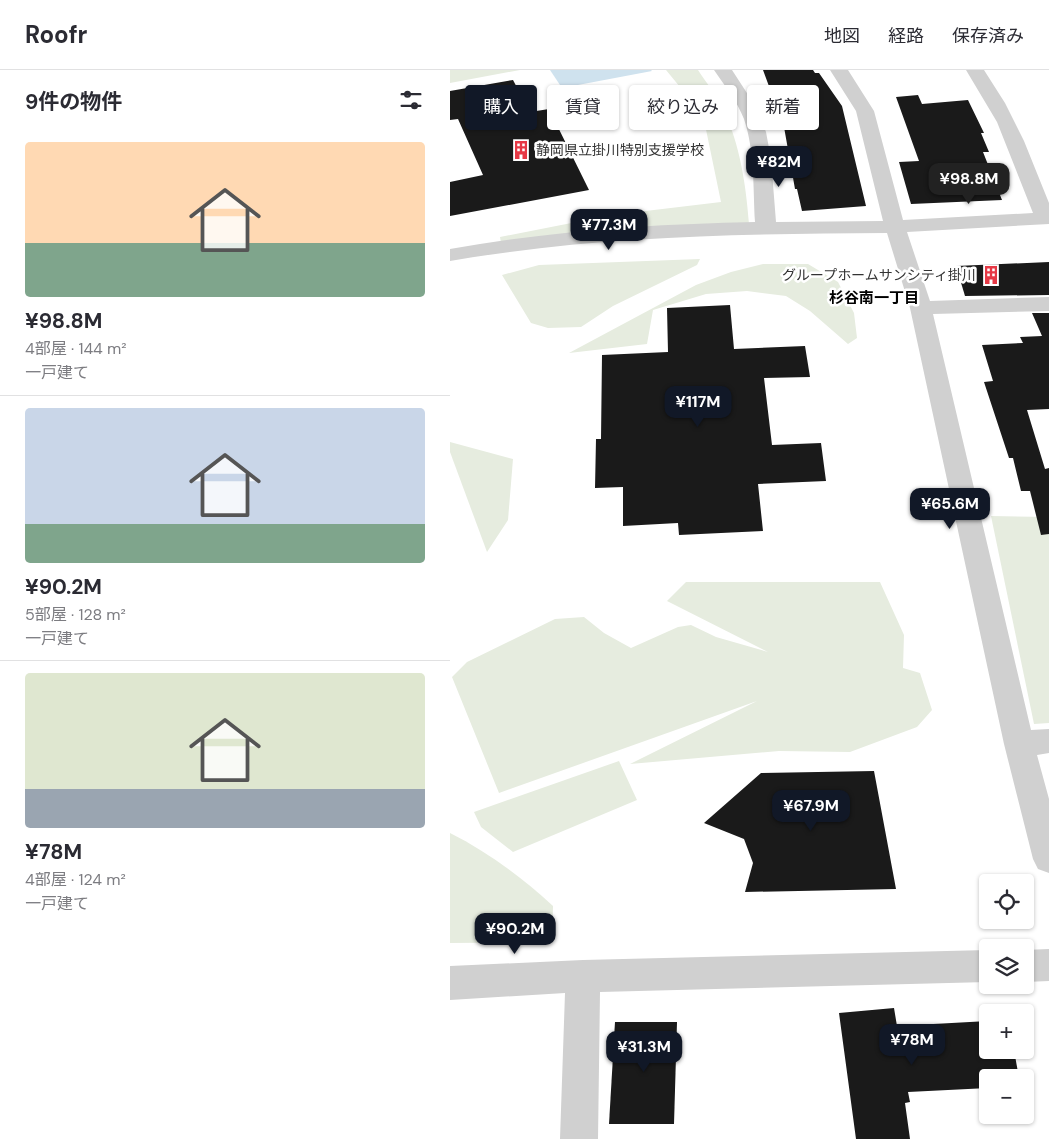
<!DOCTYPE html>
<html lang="ja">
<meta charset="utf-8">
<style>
body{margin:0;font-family:"DM Sans","Noto Sans JP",sans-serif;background:#f7f7f7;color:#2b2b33;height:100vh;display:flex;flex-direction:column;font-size:19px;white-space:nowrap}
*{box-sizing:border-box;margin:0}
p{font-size:16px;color:#7c7c81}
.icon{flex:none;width:28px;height:28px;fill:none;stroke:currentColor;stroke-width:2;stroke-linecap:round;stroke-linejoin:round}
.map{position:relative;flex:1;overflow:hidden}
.drawer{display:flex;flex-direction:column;background:#fff;width:450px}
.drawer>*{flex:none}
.hud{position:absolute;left:15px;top:15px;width:475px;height:45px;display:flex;gap:10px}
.fabs{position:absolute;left:529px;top:804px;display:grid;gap:10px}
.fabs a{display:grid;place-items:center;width:55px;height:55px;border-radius:5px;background:#fff;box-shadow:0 1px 4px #0004;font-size:25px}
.price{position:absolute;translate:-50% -42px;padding:0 11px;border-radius:10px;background:#111827;color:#fff;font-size:16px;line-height:32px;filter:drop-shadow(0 1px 2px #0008)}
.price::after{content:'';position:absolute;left:50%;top:30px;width:15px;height:11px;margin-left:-8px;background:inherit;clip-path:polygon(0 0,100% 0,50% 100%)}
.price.active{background:#222;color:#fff}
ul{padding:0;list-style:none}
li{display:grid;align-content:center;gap:10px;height:265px;padding:0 25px}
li+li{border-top:1px solid #e1e1e2}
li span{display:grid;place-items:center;height:155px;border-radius:5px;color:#555}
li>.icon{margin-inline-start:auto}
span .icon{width:90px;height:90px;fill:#fffc;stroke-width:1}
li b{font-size:21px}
h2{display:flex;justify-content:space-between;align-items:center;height:60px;padding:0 25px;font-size:21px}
.chip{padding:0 18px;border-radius:5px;background:#fff;box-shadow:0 1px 4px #0004;font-size:18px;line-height:45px}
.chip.active{background:#111827;color:#fff}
header{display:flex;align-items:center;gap:30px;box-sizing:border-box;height:70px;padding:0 25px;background:#fff;border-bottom:1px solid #e1e1e2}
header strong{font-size:24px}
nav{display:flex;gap:28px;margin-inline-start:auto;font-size:18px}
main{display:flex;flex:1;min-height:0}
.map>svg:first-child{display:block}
.green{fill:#e6ecdf}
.water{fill:#cfe2ee}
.building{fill:#1a1a1a}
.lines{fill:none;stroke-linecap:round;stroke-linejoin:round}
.minor{fill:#d0d0d0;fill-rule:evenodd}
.labels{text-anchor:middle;stroke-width:5;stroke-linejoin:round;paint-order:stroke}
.far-poi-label{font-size:14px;fill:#333;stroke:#fff;text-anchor:start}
.far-neighbourhood-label{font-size:15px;font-weight:bold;fill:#000;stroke:#fff}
</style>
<header>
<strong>Roofr</strong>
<nav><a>地図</a><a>経路</a><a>保存済み</a></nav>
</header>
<main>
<section class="drawer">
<h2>9件の物件<svg class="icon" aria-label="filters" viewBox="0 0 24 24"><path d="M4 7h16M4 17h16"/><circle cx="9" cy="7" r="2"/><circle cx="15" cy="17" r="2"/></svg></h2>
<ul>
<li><span style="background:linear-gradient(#ffd9b3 65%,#7fa58c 0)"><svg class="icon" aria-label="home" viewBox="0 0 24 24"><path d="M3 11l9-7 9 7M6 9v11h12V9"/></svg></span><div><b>¥98.8M</b><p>4部屋 · 144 m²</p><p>一戸建て</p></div></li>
<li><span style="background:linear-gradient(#c9d6e8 75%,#7fa58c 0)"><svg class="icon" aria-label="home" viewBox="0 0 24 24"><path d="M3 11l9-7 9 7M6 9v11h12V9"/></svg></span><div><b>¥90.2M</b><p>5部屋 · 128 m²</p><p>一戸建て</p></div></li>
<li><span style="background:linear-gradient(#dfe7d0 75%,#9aa5b1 0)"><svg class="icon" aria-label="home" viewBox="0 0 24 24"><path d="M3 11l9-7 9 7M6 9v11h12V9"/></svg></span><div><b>¥78M</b><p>4部屋 · 124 m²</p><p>一戸建て</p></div></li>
</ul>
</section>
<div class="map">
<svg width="599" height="1069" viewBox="0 0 599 1069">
<rect width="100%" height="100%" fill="#fff"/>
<!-- green -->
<g class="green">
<path d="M0,0H70L0,13Z"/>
<path d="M216,0H248C256,13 267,25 273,39C290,74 296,115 299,154L51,173L50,167L162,145L271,132L253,45Z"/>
<path d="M250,189L247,195L163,236L131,257L98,258L81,253L52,205L89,195Z"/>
<path d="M313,194H358L388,212L404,243L407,268L398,274L360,241L336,226L297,221L256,224L203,240L197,274L119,283L246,215L281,202Z"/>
<path d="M0,372L63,389L58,450L37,482L0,382Z"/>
<path d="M541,446L599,447V653L584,654Z"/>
<path d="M236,512H430L454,565L453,598L470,603L482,640L467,657L400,682L329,681L180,694L307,631L49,723L2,607L17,592L105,549L134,547L154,563L181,578L228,557L241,555L266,567L318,582L217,531Z"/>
<path d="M169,691L187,730L63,782L31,757L24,742Z"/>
<path d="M0,763C38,782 71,807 103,836L102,872L0,873Z"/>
</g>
<!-- water -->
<path class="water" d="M100,0H201L202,1L112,18Z"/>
<!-- building -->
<g class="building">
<path d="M313,0H363L365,3H369L392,36L416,136L352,141L347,119H345L334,57Z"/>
<path d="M63,10L80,42L99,39L139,120L0,146V112L33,105L8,49L0,50V21Z"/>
<path d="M468,25L472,34L518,30L534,63H531L539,82H533L552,130L461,134L449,92L469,91L446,27Z"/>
<path d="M599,192V225L515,226L506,196Z"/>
<path d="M280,235L284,279L355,276L360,307L314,308L322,375L371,373L376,411L308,414L313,461L229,465L228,453L173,456V417L145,418L146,369H151L152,285L218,282L217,238Z"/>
<path d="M582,243H599V339L577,340L595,399L599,398V464L591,465L580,421H571L563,388H559L534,312L543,311L532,275L573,273L570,267L592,266Z"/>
<path d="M424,701L446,819L295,822L303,793L294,769L254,753L311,703Z"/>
<path d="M444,938L447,956L538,951V980H564L569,1008H538V1018L458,1022L460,1032L455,1033L460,1069H406L389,943Z"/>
<path d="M165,952H227L224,1054H159Z"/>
</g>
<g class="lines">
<!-- minor -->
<g class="minor">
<path d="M264,0H282L306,37L316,62L321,89L326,152L433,151L406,41L380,0H398L424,41L453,150L583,143L547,52L516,0H534L555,33L574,71L599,133V154L457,162L480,231L599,227V241L483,244L581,660L599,659V683L587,685L599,729V803L588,799L583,789L554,674L460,238L437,163C290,164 145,166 0,191V179C101,161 203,154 305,152C303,118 305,82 294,49C287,31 275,16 264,0Z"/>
<path d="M599,879V911L575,912V880Z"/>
<path d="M538,880V912L150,922L148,1069H110L115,923L0,930V896L133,890Z"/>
</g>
</g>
<!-- icons -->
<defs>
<g id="building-bare" transform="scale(1.5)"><path d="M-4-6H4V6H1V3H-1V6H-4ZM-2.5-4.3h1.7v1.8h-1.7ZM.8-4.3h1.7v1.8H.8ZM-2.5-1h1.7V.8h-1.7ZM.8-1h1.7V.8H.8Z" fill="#e63946" stroke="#fff" stroke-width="2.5" paint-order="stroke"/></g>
</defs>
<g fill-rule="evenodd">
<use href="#building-bare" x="71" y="80"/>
<use href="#building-bare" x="541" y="205"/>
</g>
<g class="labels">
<!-- far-poi labels -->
<g class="far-poi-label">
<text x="86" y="85">静岡県立掛川特別支援学校</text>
<text x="526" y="210" text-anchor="end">グループホームサンシティ掛川</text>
</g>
<!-- far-neighbourhood labels -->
<g class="far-neighbourhood-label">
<text x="424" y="233">杉谷南一丁目</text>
</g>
</g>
</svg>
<div class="fabs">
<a><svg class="icon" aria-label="locate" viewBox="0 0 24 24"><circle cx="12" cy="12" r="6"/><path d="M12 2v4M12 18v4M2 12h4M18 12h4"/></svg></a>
<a><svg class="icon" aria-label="layers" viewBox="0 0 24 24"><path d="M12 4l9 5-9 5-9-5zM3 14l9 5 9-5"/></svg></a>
<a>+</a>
<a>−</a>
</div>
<b class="price" style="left:329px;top:118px">¥82M</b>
<b class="price active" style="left:519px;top:135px">¥98.8M</b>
<b class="price" style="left:159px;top:181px">¥77.3M</b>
<b class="price" style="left:248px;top:358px">¥117M</b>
<b class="price" style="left:500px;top:460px">¥65.6M</b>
<b class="price" style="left:361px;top:762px">¥67.9M</b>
<b class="price" style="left:65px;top:885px">¥90.2M</b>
<b class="price" style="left:462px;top:996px">¥78M</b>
<b class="price" style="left:194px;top:1003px">¥31.3M</b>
<div class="hud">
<a class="chip active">購入</a>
<a class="chip">賃貸</a>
<a class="chip">絞り込み</a>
<a class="chip">新着</a>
</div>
</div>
</main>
